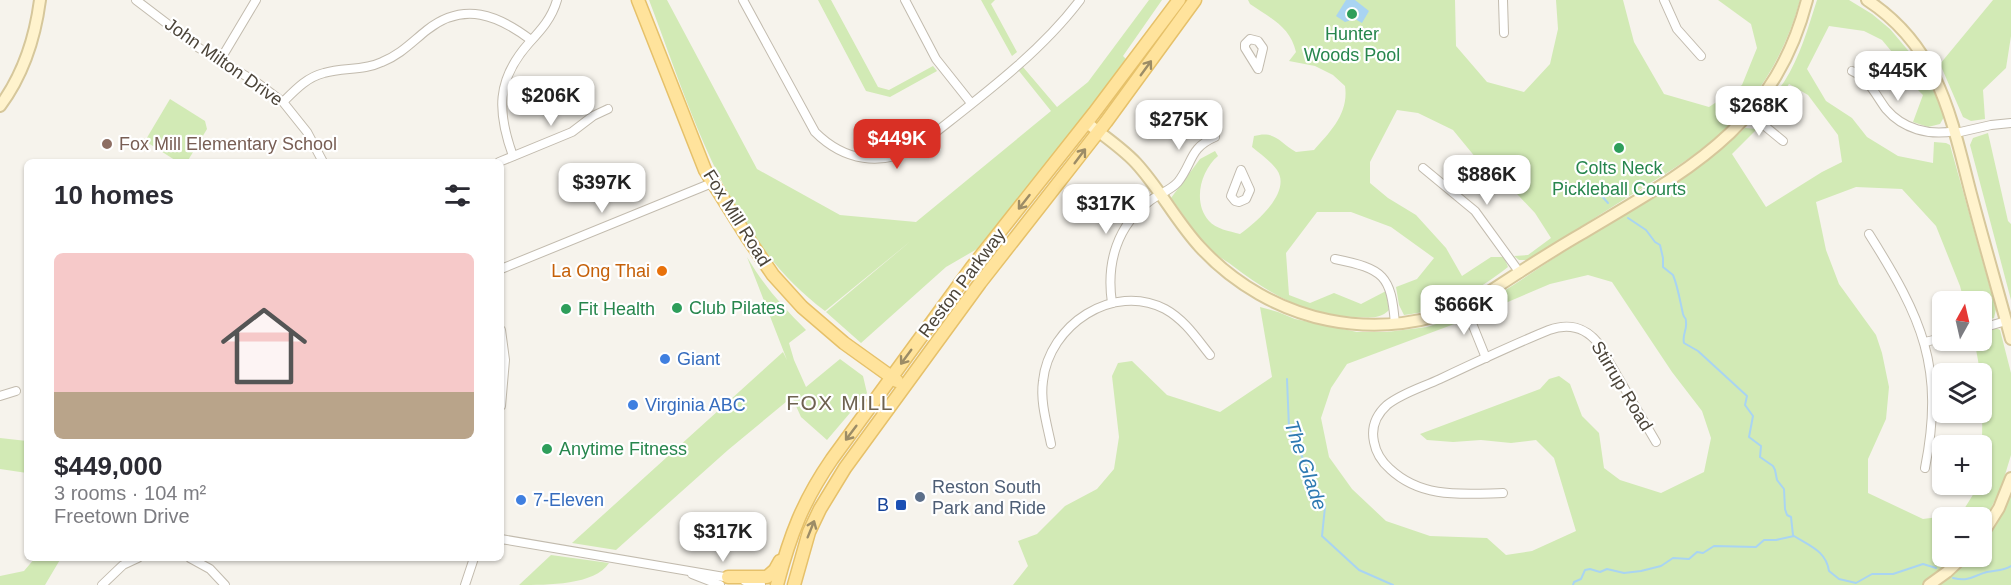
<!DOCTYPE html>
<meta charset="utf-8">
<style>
body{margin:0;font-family:Helvetica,sans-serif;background:#f2f2f3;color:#2b2b33;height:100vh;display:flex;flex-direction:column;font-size:22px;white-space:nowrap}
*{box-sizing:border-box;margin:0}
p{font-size:20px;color:#7c7c81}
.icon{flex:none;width:33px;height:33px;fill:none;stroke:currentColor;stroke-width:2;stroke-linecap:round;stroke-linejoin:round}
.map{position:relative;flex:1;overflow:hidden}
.details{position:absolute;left:24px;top:159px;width:480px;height:402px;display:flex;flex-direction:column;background:#fff;border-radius:9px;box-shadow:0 2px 4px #0004}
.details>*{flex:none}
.needle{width:39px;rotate:8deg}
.controls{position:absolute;left:1932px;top:291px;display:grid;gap:12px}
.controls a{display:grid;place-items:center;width:60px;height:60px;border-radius:9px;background:#fff;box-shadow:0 2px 4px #0004;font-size:30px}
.price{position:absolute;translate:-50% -51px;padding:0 14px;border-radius:12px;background:#fff;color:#222;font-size:20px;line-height:39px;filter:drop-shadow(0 2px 3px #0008)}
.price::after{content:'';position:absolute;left:50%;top:36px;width:18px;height:14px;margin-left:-9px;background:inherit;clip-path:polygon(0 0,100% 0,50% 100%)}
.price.on{background:#d93025;color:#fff}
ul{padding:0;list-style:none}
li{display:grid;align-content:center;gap:12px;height:318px;padding:0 30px}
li+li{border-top:2px solid #e1e1e2}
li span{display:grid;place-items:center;height:186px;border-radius:9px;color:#555}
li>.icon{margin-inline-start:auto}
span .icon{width:108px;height:108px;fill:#fffc;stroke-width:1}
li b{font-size:26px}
h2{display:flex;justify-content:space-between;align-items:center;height:72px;padding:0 30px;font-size:26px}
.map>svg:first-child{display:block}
.green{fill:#d2eab5}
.water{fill:#a9d4f2}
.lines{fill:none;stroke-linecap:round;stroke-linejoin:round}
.stream{stroke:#a9d4f2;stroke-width:2}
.street-casing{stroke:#c2bbae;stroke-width:10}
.secondary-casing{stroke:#d6c79b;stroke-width:14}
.primary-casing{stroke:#e6c16a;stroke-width:15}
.street{stroke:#fff;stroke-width:8}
.secondary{stroke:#fff3cd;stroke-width:10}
.primary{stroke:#ffe39c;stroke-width:12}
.oneway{stroke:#9c8c66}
.leisure-dot{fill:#2e9e5b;stroke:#fff;stroke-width:2}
.education-dot{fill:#8d6e63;stroke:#fff;stroke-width:2}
.food-dot{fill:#e8710a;stroke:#fff;stroke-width:2}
.shop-dot{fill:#3f7fe0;stroke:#fff;stroke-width:2}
.service-dot{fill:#5c6f8a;stroke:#fff;stroke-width:2}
.transit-dot{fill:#1a4fb4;stroke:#fff;stroke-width:2}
.labels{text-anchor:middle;stroke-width:4.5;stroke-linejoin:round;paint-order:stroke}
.leisure-label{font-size:18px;fill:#27864d;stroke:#fff;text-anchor:start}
.street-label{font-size:18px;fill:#4b4439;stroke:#fff}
.education-label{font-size:18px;fill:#785e54;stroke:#fff;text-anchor:start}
.food-label{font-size:18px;fill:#c56008;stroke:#fff;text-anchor:end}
.shop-label{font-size:18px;fill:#366cbe;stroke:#fff;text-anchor:start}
.service-label{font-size:18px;fill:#4e5e75;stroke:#fff;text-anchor:start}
.transit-label{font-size:18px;fill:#164399;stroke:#fff;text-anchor:end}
.water-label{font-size:20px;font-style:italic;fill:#2e7ab2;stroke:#fff}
.quarter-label{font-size:21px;letter-spacing:1.5px;fill:#6e6250;stroke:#fff}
</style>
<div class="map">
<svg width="2011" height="585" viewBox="0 0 2011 585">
<rect width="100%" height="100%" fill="#f6f3ec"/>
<!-- green -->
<g class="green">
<path d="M649,0H667L757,169L840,215L916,222L1051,111L1019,71L1023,67L1057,107L1088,82L1149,0H1162L1123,56L1126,59L1079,122L977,249L946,267L861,343L826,312L912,240L825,311C726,237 691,110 649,0Z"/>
<path d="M818,0H831L878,87L889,90L933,66L937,71L890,97L866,91Z"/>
<path d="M981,0H995L991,4L1017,52L1012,56Z"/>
<path d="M1248,0H1455L1456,46L1487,82L1524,92L1550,64L1558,29L1556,0H1623L1634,42L1664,94L1709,107L1742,85L1757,48L1751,24L1718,0H1800C1785,56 1753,108 1708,144C1681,166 1649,183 1620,202C1589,221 1559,242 1527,260H1519L1514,256L1528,255L1551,238L1535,213L1502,178L1476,158L1453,130L1418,113L1397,110L1370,162V183L1388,198L1416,215L1446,248L1462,276L1491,257H1504L1508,267C1477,291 1444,311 1404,315L1399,305L1396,287L1417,279L1434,258L1391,227L1351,212H1317L1286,253L1289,295L1310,303L1334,293L1361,304L1386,291L1389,310C1380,320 1367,317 1354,317C1309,317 1268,293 1233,266C1225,260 1214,254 1207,246C1194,232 1183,214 1171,198L1200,159L1215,151L1218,156C1201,170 1192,202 1209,221C1216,229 1229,231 1240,234C1256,223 1292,192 1277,170C1271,161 1260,154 1252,147L1254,136C1275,130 1279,142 1296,152L1314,150C1331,131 1349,113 1345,86L1333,75L1315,66L1289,61L1296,52C1290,26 1270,18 1250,4Z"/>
<path d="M1817,0H1849L1872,14L1890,29L1917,61L1935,94L1944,117L1940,124L1928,127L1913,122L1923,95L1910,82L1892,52L1882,40L1864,31L1829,26L1807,69L1826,101L1852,118L1867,137L1898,156L1933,163L1934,142L1946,143L1950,145L1996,309L1994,318L1982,322V302L1964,301L1960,286L1936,226L1902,189L1856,187L1816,202L1826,250L1839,284L1876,335L1882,353L1889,387L1886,419L1868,459V493L1923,519L1961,514L1979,485L1982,484C1981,435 1986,388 1974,341L1982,340V331L1996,328L2000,330L2011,373V455L2001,488L1982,526V518H1942V556L1957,557L1923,585H1013L1028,566L1018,541L1037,534L1065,506L1097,489L1114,469L1119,437L1112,376L1118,363L1132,361L1167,395L1220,412L1272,377L1260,307L1278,312L1295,319L1357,332H1387L1427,327L1457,317L1465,320L1347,364L1331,388L1321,418L1329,457L1352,489L1386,521L1430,536L1487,538L1506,555L1532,551L1576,531L1554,458L1536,440L1511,443L1481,440L1453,442L1427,440L1420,434L1540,389L1549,379L1559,376L1570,384L1582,416L1599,433L1604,468L1620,480L1661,493L1704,472L1711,438L1702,411L1672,372L1612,282L1588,275L1550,284L1475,316L1473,311L1475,308C1510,289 1542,265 1576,244C1634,208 1695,176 1745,128L1757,129L1732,154L1766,207L1822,172L1842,162L1838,135L1808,95L1789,84L1767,118C1763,106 1777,92 1784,82C1800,57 1808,28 1817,0Z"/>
<path d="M1993,0H2011V36L2006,68L1983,90L1985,119L1971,121L1963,117L1940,64Z"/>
<path d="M170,99L205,121L207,129L187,162H178L145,141Z"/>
<path d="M1988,133L2008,221L2011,224V300L1970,145L1973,138Z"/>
<path d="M747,257C764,286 782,306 806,330L789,343L794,360L806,387L840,359L863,376L867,393L827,440L801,417L792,397L728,450L616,550L572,543L783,352L787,360Z"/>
<path d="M0,438L27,441V473L0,469Z"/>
<path d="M2011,478V585H1933L1964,557L1982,556V535Z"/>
<path d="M551,555L609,563C595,585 548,585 519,585Z"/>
<path d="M35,558H61L45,585H0V576L24,571Z"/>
</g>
<!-- water -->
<path class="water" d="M1346,0H1355L1369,11L1362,23L1355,19L1345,22L1336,16Z"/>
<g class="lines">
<!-- stream -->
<g class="stream">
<path d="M1591,190L1600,194L1608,203"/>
<path d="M1628,218L1646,230L1655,242L1660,245L1663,258V267L1673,275C1678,287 1680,301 1683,314C1685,321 1686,315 1686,323C1687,330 1682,335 1684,343L1698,351L1747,396L1745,405L1753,416L1749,437L1761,446L1760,457L1773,466L1775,470L1777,480L1784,489L1785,509L1787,515L1791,517L1793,535"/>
<path d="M1287,379L1289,428L1325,507L1322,536L1359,570L1393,585"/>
<path d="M1953,578C1970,582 1972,576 1987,572C1996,570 2003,571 2011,566"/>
<path d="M1573,585L1574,582L1581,579L1585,570L1590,569L1600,572L1607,569L1624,573L1641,571L1661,566L1673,558L1689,559L1697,552L1703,553L1714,546L1756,547L1764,540H1776L1794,536C1810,546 1826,551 1829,571L1839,579L1856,583L1872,574H1893L1923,564L1936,568"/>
</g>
<!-- street casing -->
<g class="street-casing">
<g id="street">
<path d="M136,0L199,48L256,82L283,102L307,132L323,162"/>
<path d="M743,0L815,132C844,161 881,167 917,147C972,103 1037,57 1080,0"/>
<path d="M905,0L936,59L971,103"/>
<path d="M1503,0L1504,33"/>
<path d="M1664,0L1677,29L1701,56"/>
<path d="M1250,39L1258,41L1263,48L1258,69L1245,48V44Z"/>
<path d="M219,62L256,0"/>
<path d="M1852,71C1869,79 1875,94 1886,109C1903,129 1929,136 1955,131"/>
<path d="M283,102C295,90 307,77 324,73C343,67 363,71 382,62C400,55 412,42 427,30C464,1 498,15 531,40"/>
<path d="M1750,114L1783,141"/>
<path d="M1956,133L1991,125L2011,123"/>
<path d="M513,156C497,112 496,80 529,43C541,30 552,18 557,0"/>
<path d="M499,162L572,132L593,116L608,109"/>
<path d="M1423,168L1475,211L1520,273"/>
<path d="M1241,170L1250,190L1246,199L1239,202L1235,201L1231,196Z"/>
<path d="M1869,234C1922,318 1945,367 1925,468"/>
<path d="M1335,259C1384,269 1391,275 1395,324"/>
<path d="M501,269L712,183"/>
<path d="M1112,303C1106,263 1117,225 1151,200C1159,194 1171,190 1178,182C1193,163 1189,148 1215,137"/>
<path d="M1465,306L1486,358"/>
<path d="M1982,328L2006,321"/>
<path d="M501,330L505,360L501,406"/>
<path d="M1925,342L1942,338"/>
<path d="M0,396L16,391"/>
<path d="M1051,444C1047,424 1040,402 1043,381C1049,325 1113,282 1165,309C1185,320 1197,339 1210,355"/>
<path d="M1503,493C1463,494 1422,499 1390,469C1382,462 1376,453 1374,442C1371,428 1376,415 1387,405C1402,393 1423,387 1440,379C1476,362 1512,345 1549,330C1568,323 1585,327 1598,343L1656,442"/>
<path d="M501,539L730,578"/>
<path d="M190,558L210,569L225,585"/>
<path d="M692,574L720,585"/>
<path d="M745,581L761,585"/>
<path d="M102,585L123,565L138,558"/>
<path d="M465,585L474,558"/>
</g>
</g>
<!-- secondary casing -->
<g class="secondary-casing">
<g id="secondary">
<path d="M1867,0C1939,47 1951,117 1971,194C1984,243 1998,291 2011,339"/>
<path d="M0,106C23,75 35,38 40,0"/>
<path d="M1087,123C1104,136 1122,148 1136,163C1160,189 1176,221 1200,247C1270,323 1381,348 1475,301C1511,278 1546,254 1583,233C1688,170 1774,127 1807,0"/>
<path d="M1982,535L1999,508L2011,478"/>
<path d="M1929,585L1947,572L1964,556"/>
</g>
</g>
<!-- primary casing -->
<g class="primary-casing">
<g id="primary">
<path d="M638,0L705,170L747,237L773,275L802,307L844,343L897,381"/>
<path d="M728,577H767L775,570L780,561"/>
<path d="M777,585C790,535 803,501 832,459L972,267L1094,113L1179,0"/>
<path d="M794,585L809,532L820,509L845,468L980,283L1106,122L1195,0"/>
</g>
</g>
<!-- street -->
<use href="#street" class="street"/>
<!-- secondary -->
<use href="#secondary" class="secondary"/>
<!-- primary -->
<use href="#primary" class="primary"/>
</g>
<!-- one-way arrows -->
<defs><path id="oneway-shaft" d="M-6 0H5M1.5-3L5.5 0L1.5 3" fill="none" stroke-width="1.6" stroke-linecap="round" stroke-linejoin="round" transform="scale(1.5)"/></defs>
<g class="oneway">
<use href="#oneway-shaft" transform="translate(1146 68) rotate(-54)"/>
<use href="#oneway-shaft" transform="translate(1080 156) rotate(-53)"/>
<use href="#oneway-shaft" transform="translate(1024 202) rotate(128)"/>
<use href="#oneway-shaft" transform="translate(906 357) rotate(126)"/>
<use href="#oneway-shaft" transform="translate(851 433) rotate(127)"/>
<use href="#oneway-shaft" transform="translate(811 529) rotate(-68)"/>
</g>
<!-- markers -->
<g class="leisure-dot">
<circle cx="1352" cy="14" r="6"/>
<circle cx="1619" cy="148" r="6"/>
<circle cx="677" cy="308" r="6"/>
<circle cx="566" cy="309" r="6"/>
<circle cx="547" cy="449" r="6"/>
</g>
<circle class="education-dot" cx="107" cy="144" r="6"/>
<circle class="food-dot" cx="662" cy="271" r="6"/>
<g class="shop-dot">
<circle cx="665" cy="359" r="6"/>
<circle cx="633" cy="405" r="6"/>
<circle cx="521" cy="500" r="6"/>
</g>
<circle class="service-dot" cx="920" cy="497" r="6"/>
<rect class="transit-dot" x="895" y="499" width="12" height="12" rx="3"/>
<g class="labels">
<!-- leisure labels -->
<g class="leisure-label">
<text x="1352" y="40" text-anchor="middle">Hunter<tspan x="1352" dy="21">Woods Pool</tspan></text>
<text x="1619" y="174" text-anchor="middle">Colts Neck<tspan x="1619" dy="21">Pickleball Courts</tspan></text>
<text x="689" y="314">Club Pilates</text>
<text x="578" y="315">Fit Health</text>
<text x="559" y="455">Anytime Fitness</text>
</g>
<!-- street labels -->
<g class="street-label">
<text transform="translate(224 62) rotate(35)" y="6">John Milton Drive</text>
<text transform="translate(737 218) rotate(58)" y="6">Fox Mill Road</text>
<text transform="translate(962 283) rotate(-53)" y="6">Reston Parkway</text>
<text transform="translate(1622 386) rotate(59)" y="6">Stirrup Road</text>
</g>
<!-- education labels -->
<g class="education-label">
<text x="119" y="150">Fox Mill Elementary School</text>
</g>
<!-- food labels -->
<g class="food-label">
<text x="650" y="277">La Ong Thai</text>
</g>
<!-- shop labels -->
<g class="shop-label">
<text x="677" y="365">Giant</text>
<text x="645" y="411">Virginia ABC</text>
<text x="533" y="506">7-Eleven</text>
</g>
<!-- service labels -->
<g class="service-label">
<text x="932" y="493">Reston South<tspan x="932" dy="21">Park and Ride</tspan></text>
</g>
<!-- transit labels -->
<g class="transit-label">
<text x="889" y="511">B</text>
</g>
<!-- water labels -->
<g class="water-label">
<text transform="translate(1306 465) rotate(71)" y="7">The Glade</text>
</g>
<!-- quarter labels -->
<g class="quarter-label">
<text x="840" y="410">FOX MILL</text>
</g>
</g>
</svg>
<div class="controls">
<a><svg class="needle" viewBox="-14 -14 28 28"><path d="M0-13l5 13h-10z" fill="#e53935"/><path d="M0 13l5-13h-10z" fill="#7c7c81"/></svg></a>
<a><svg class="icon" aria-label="layers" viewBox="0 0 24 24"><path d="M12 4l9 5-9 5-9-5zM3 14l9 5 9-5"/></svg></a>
<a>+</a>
<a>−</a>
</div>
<b class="price" style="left:1898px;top:102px">$445K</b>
<b class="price" style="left:551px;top:127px">$206K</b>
<b class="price" style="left:1759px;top:137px">$268K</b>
<b class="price" style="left:1179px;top:151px">$275K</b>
<b class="price on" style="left:897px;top:170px">$449K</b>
<b class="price" style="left:1487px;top:206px">$886K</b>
<b class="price" style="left:602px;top:214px">$397K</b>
<b class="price" style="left:1106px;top:235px">$317K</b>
<b class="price" style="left:1464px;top:336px">$666K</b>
<b class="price" style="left:723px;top:563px">$317K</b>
<section class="details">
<h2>10 homes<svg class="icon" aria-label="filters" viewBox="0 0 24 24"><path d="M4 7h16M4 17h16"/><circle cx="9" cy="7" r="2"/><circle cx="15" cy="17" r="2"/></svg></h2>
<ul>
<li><span style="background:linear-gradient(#f6c9c9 75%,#b9a48a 0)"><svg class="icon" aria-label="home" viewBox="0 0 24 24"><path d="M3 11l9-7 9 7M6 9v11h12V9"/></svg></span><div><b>$449,000</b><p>3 rooms · 104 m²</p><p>Freetown Drive</p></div></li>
</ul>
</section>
</div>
